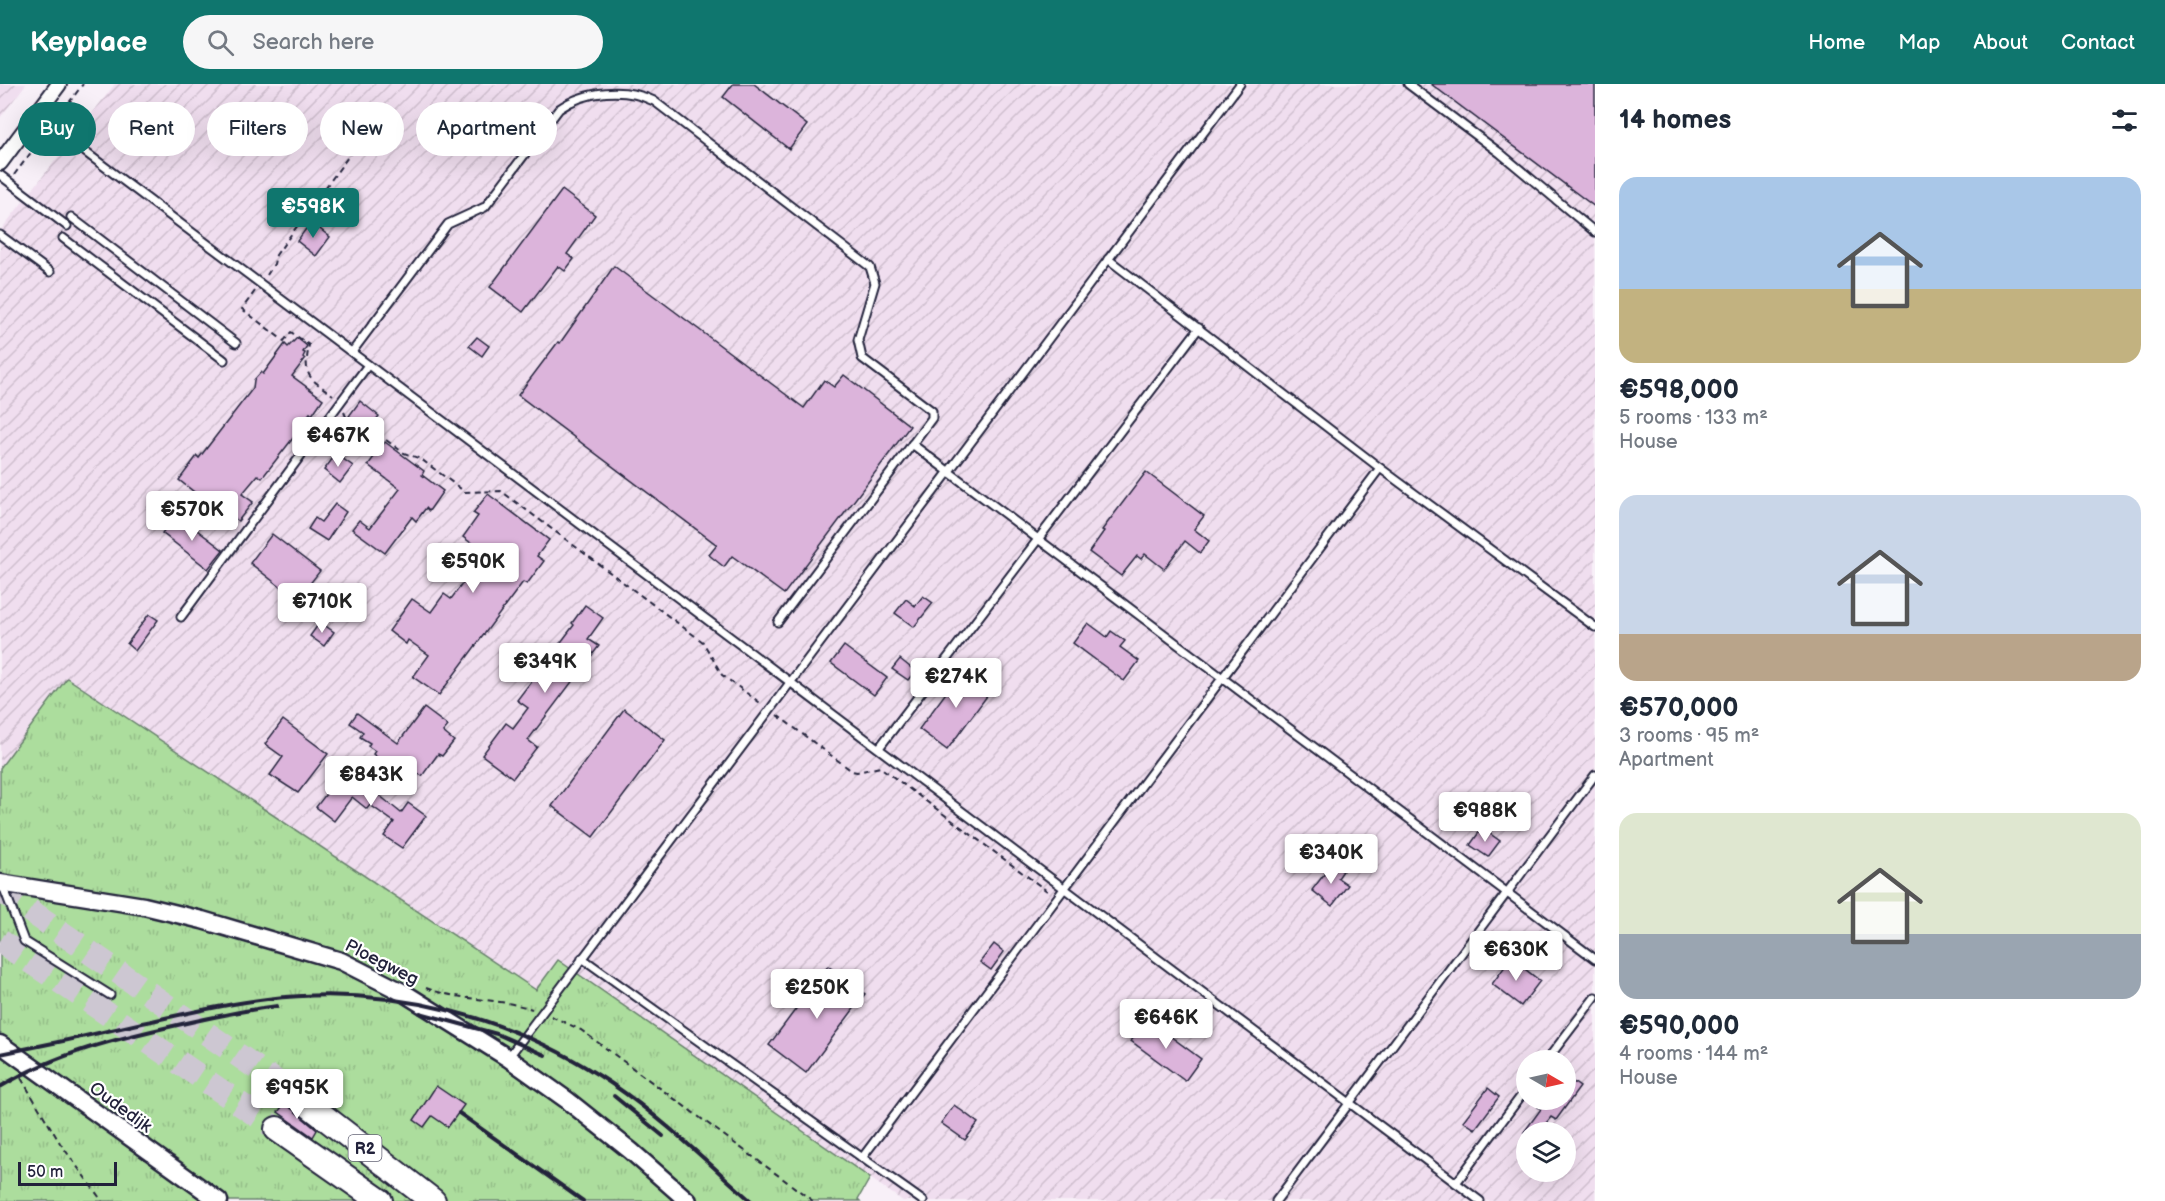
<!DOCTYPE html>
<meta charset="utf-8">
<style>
body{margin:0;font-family:"Balsamiq Sans",sans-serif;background:#f6f6f7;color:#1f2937;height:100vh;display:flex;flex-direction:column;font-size:22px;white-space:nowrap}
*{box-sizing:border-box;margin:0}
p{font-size:20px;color:#747a83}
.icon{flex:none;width:33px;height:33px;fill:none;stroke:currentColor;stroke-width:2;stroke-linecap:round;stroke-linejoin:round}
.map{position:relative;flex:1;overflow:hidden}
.panel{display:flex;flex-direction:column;background:#fff;width:570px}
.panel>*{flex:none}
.guide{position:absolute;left:18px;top:18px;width:570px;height:54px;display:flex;gap:12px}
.needle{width:39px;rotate:99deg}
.tools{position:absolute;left:1516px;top:966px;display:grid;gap:12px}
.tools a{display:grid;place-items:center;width:60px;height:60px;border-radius:50%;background:#fff;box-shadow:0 6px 24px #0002;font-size:30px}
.scale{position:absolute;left:18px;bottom:15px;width:99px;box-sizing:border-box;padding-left:6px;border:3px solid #22223b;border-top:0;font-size:16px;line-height:21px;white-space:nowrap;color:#22223b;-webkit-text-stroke:4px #fff;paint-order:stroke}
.price{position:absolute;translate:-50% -51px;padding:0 14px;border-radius:6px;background:#fff;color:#222;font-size:20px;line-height:39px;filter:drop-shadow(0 2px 3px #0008)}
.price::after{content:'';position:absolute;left:50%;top:36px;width:18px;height:14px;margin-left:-9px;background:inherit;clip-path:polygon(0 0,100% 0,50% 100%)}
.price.current{background:#0f766e;color:#fff}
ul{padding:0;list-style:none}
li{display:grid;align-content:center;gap:12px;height:318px;padding:0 24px}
li span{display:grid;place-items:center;height:186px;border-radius:18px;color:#555}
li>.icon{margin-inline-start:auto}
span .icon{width:108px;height:108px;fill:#fffc;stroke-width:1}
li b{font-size:26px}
h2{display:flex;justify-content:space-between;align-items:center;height:72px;padding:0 24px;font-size:26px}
.pill{padding:0 21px;border-radius:27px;background:#fff;box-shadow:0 6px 24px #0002;font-size:21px;line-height:54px}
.pill.current{background:#0f766e;color:#fff}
header{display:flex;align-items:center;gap:36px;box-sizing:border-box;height:84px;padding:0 30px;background:#0f766e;color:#fff}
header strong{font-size:28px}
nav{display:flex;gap:33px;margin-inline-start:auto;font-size:21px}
.search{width:420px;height:54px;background:#f6f6f7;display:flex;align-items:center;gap:15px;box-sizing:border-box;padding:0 21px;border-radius:33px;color:#747a83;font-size:22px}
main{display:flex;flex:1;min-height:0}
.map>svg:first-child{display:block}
.industrial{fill:url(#industrial-furrows);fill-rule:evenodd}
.grass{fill:url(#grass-tufts);stroke:#67806c;stroke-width:1.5}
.building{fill:#dcb4db;stroke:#22223b;stroke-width:1.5}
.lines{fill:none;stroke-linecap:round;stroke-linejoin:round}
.motorway-tunnel{stroke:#cdc7d2;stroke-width:24;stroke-dasharray:24 12;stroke-linecap:butt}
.service-casing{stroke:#22223b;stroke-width:11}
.minor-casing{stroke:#22223b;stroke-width:18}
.tertiary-casing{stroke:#22223b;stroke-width:21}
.motorway-casing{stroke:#22223b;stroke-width:28}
.path{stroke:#22223b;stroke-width:2;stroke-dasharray:6 4.5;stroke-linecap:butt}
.service{stroke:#fff;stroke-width:7}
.minor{stroke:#fff;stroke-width:14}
.tertiary{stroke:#fff;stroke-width:16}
.motorway{stroke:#fff;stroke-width:24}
.rail{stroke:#22223b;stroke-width:4}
.labels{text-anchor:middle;stroke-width:4.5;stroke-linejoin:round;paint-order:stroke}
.shield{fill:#fff;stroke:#646476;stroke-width:1.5}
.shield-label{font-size:16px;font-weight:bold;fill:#22223b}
.street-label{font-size:18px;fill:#22223b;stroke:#fff}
</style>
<header>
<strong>Keyplace</strong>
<div class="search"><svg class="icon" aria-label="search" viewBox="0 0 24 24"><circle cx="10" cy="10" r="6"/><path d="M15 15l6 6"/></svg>Search here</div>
<nav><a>Home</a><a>Map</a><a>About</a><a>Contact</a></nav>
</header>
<main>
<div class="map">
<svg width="1595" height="1117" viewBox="0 0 1595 1117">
<defs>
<pattern id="industrial-furrows" width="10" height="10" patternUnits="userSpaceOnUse" patternTransform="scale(1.5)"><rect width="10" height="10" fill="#f0deef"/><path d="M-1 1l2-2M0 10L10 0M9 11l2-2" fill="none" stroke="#cebece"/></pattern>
<pattern id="grass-tufts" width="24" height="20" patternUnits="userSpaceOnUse" patternTransform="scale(1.5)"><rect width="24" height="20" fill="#acdd9d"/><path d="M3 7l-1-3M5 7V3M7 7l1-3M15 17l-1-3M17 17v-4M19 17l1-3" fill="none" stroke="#94bd88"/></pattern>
</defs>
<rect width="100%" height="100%" fill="#f8f0f8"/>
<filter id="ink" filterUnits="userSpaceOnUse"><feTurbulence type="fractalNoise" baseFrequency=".0167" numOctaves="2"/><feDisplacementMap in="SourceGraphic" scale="12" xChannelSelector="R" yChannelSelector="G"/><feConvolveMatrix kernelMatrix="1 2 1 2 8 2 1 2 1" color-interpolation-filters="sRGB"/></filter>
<g filter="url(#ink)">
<!-- industrial -->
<g class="industrial">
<path d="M0,0H26L0,34Z"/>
<path d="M115,0H1595V1117H903L559,877L537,906L67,595L0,684V147ZM1527,976H1566V1016H1527ZM1527,1048H1566V1088H1527Z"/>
</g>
<!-- grass -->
<path class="grass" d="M67,594L536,906L558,876L870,1094L858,1115L860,1117H0V684Z"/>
<!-- building -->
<g class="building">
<path d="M733,0H754L807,41L789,65L723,13Z"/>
<path d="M1431,0H1595V123Z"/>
<path d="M562,106L595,131L567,170L574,175L565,187L558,182L523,228L490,203Z"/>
<path d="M311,138L330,153L316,172L297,157Z"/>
<path d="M614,182L804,324L824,296L834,303L844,291L910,342L784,510L732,472L724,483L709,471L717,461L518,311L558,258L560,259Z"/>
<path d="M477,253L489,262L482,272L469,262Z"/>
<path d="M297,254L307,262L303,268L305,269L303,273L305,275L292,292L323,315L312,331L310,329L295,348L297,349L262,394L258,391L242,410L253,418L238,437L229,430L226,433L179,396L197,372L199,374L253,304L254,296L261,288L263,290L285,260L288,263Z"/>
<path d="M360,317L379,332L368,346L349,332Z"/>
<path d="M385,358L424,387L422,391L443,407L429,427L426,424L416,437L412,433L385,469L352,445L359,436L370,444L400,405L368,381Z"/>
<path d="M336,370L353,382L340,399L324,386Z"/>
<path d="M1146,388L1204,432L1194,445L1209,457L1200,469L1185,457L1164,485L1145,470L1141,475L1137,472L1121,492L1089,468L1104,447L1102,446Z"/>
<path d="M488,410L549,456L537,472L544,477L527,500L523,498L439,611L413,593L429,571L408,556L406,560L389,547L412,515L431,528L444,510L451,515L466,495L447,481L454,471L474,486L486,470L463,453L478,432L473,429Z"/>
<path d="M335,420L346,428L327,457L308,445L315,434L321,438Z"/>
<path d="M176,430L223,466L208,485L162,449Z"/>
<path d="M272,450L320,487L297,516L250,479Z"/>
<path d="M923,512L933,519L914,543L895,529L906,515L915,522Z"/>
<path d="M585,521L603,534L588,555L599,562L528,656L537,663L513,694L482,671L506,639L513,644L528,624L517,616L574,541L572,539Z"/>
<path d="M149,530L158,536L135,567L127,560Z"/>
<path d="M320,538L334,548L324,562L310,552Z"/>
<path d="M1088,539L1107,553L1111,547L1125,557L1120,563L1139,577L1124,597L1073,559Z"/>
<path d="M844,562L887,594L874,611L831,579Z"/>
<path d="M900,575L915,587L908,596L892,585Z"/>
<path d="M965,583L993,604L947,666L919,645Z"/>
<path d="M424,624L448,642L443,648L454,657L442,672L438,670L422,692L419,690L411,700L373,670L375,667L368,662L370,659L360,653L363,648L350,639L357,629L398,659Z"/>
<path d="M624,625L665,656L593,753L552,722Z"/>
<path d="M283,636L328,670L298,709L270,691L283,673L265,660Z"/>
<path d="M346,684L401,729L408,719L426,732L402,764L384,752L394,738L370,721L367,725L352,713L334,737L316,723Z"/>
<path d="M1482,744L1500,757L1488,773L1470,761Z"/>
<path d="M1332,780L1343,787L1338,794L1348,801L1332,822L1312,806Z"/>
<path d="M994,860L1004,868L991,886L980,878Z"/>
<path d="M1511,874L1540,897L1521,922L1492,900Z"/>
<path d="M828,882L865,910L806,989L769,961Z"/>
<path d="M1147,935L1201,975L1185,997L1131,957Z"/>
<path d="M1566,993L1580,1003L1556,1036L1551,1033L1539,1048H1524L1541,1025L1538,1023L1544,1016H1566Z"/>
<path d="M436,1002L464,1021L448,1043L432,1032L424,1043L414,1036Z"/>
<path d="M1488,1004L1499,1013L1475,1045L1463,1037Z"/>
<path d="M285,1019L317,1046L313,1053L278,1028Z"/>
<path d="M954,1021L978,1039L965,1056L941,1039Z"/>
</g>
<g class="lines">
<!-- motorway-tunnel -->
<g class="motorway-tunnel">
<path d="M0,806L297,1012"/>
<path d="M0,857L277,1045"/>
</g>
<!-- service casing -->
<g class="service-casing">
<g id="service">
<path d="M1408,0L1500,69L1595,148"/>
<path d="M36,31L1480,1117"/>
<path d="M0,91L67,142"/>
<path d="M71,133L236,259"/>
<path d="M0,151L50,188"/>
<path d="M63,154L224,276"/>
<path d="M1108,175L1380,384L1595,543"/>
<path d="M352,268L448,140L485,123L559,25C586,6 625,3 654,17L870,183L875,199L858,256L862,274L932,327V334L778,538"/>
<path d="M912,360L1595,875"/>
<path d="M181,533L368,281"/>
<path d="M879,664L1199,244"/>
<path d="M3,802L24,857L110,911"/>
<path d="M582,874L923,1117"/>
<path d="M508,974L1240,0"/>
<path d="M1547,976L1595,913"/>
<path d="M862,1074L1380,384"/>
<path d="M1456,1099L1527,1004"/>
<path d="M1276,1117L1595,691"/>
</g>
</g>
<!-- minor casing -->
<g class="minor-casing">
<path id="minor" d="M0,79L59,0"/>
</g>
<!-- tertiary casing -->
<g class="tertiary-casing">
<g id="tertiary">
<path d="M0,799L144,822L202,836L341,877L404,909L508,974L567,1016L631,1067L688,1117"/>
<path d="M0,960L219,1117"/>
</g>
</g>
<!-- motorway casing -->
<g class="motorway-casing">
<g id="motorway">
<path d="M297,1012L433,1117"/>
<path d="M277,1045L380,1117"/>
</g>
</g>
<!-- path -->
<g class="path">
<path d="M56,36L83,0"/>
<path d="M14,91L45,50"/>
<path d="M267,191L274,180L276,171L356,62"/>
<path d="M255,207L242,225L284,257L291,248L309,261C303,293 308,293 333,311"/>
<path d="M344,328L347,335L362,347L386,356L404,369L421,375L465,408L501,407L703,558L722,591L763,621"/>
<path d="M777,631L852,687L857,688L880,683L1047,807"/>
<path d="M426,904C460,917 498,914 532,925"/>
<path d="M551,932L581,946L813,1117"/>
<path d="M21,994L60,1059L102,1117"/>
</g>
<!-- service -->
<use href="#service" class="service"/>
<!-- minor -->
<use href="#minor" class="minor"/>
<!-- tertiary -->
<use href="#tertiary" class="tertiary"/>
<!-- motorway -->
<use href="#motorway" class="motorway"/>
<!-- rail -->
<g class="rail">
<path d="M420,929L497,950L545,971"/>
<path d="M0,970C46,961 92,951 138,940C180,931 223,920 267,915C388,900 511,931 612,1000C662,1034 706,1077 751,1117"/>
<path d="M0,1003C56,969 119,954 182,940C213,933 245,926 277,922"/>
<path d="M614,1012L663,1052"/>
<path d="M459,1029L583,1117"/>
</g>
</g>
</g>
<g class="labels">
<!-- shield labels -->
<rect class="shield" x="348.5" y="1051" width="33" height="26" rx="4.5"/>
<g class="shield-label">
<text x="365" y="1070">R2</text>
</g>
<!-- street labels -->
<g class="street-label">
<text transform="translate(382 878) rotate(27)" y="6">Ploegweg</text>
<text transform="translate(121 1023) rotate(36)" y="6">Oudedijk</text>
</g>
</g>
</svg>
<div class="tools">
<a><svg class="needle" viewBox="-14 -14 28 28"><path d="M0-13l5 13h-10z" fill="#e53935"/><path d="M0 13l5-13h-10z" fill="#747a83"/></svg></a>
<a><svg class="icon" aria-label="layers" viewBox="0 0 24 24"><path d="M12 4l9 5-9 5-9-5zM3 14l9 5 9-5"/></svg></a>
</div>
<div class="scale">50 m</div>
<b class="price current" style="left:313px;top:155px">€598K</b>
<b class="price" style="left:338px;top:384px">€467K</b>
<b class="price" style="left:192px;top:458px">€570K</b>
<b class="price" style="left:473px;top:510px">€590K</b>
<b class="price" style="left:322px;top:550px">€710K</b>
<b class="price" style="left:545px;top:610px">€349K</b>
<b class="price" style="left:956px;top:625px">€274K</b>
<b class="price" style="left:371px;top:723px">€843K</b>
<b class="price" style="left:1485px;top:759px">€988K</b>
<b class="price" style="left:1331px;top:801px">€340K</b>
<b class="price" style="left:1516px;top:898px">€630K</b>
<b class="price" style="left:817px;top:936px">€250K</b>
<b class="price" style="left:1166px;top:966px">€646K</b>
<b class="price" style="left:297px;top:1036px">€995K</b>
<div class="guide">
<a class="pill current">Buy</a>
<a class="pill">Rent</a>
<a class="pill">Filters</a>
<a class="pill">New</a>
<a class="pill">Apartment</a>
</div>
</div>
<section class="panel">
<h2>14 homes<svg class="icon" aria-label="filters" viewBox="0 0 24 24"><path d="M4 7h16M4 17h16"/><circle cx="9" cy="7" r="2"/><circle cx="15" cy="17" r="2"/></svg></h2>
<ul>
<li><span style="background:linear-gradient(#a9c7e8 60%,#c2b280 0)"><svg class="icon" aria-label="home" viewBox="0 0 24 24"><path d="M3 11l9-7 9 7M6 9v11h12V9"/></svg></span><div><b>€598,000</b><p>5 rooms · 133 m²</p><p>House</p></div></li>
<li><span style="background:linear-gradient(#c9d6e8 75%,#b9a48a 0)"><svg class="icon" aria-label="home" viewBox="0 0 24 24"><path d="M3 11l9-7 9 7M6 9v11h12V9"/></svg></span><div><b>€570,000</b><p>3 rooms · 95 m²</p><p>Apartment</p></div></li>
<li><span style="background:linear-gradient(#dfe7d0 65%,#9aa5b1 0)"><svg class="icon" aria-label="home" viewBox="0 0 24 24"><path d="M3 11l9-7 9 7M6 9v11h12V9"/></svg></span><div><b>€590,000</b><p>4 rooms · 144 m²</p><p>House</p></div></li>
</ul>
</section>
</main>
